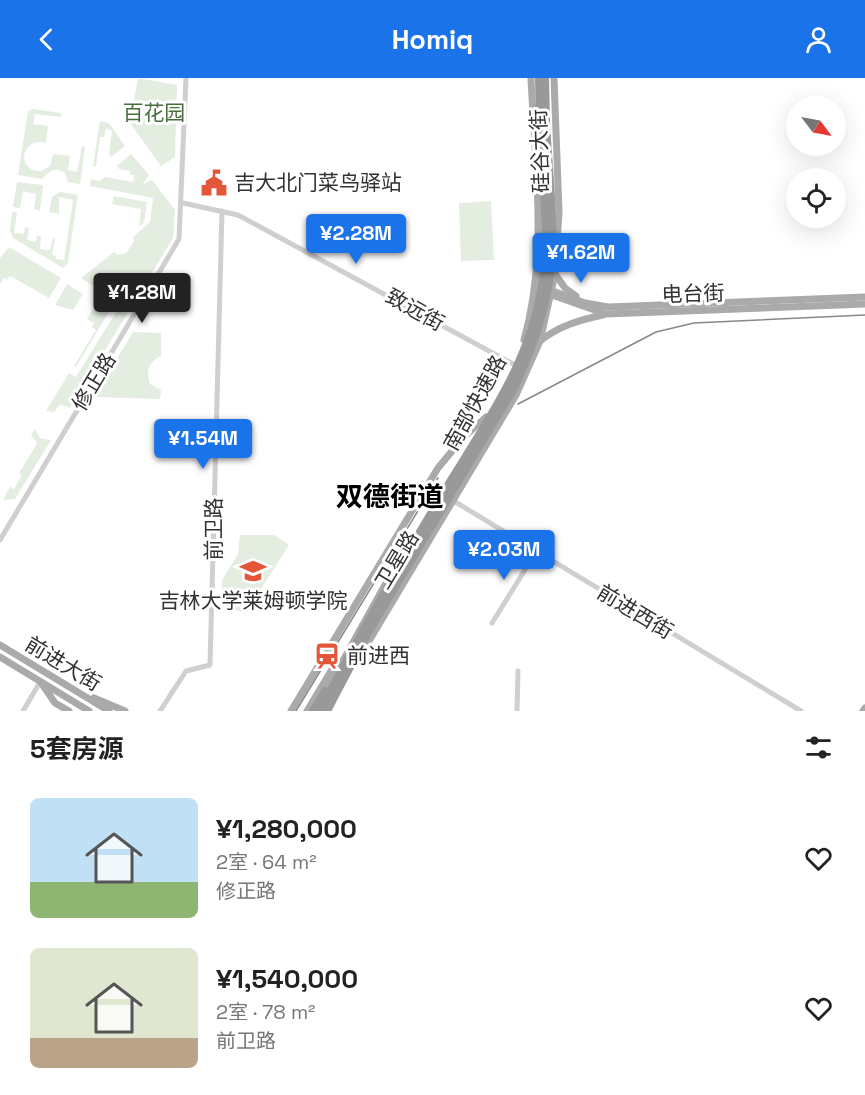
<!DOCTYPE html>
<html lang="zh">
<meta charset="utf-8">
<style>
body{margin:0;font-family:"Space Grotesk","Noto Sans SC",sans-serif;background:#f2f2f2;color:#222;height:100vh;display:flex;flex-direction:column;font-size:22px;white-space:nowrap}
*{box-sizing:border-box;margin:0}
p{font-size:20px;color:#767676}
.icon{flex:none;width:33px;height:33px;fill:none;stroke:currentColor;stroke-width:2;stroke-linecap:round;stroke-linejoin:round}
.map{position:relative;height:633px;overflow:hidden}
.panel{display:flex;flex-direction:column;background:#fff;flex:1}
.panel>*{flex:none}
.needle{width:39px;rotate:122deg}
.buttons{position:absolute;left:786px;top:18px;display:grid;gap:12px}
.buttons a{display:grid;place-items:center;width:60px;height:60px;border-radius:50%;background:#fff;box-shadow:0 6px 24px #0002;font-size:30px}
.price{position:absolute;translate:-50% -51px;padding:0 14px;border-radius:6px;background:#1a73e8;color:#fff;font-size:20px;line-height:39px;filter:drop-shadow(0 2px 3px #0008)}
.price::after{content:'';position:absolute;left:50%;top:36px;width:18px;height:14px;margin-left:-9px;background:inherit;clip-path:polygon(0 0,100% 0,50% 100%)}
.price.on{background:#222;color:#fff}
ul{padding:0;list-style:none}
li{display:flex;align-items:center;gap:18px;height:150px;padding:0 30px}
li span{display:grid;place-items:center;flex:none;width:168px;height:120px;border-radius:9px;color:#555}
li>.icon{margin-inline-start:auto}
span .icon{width:72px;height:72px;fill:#fffc;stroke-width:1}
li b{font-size:26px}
h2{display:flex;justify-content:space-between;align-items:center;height:72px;padding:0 30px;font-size:26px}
header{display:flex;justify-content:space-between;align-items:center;height:78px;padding:0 30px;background:#1a73e8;color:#fff;font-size:27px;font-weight:700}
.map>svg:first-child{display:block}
.green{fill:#e4eee0}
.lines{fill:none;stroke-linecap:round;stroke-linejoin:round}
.minor{stroke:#cfcfcf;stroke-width:5}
.major{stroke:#aaa;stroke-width:7}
.highway{stroke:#999;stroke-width:8}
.tram{stroke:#878787;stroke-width:1.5}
.highway-bridge{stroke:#999;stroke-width:8}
.labels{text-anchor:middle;stroke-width:6;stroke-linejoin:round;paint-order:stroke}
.park-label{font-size:21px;fill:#496e3e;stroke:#fff}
.street-label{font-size:21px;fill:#323232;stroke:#fff}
.poi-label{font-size:21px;fill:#323232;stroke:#fff;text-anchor:start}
.district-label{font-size:27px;font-weight:bold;fill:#000;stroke:#fff}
</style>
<header><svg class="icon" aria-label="back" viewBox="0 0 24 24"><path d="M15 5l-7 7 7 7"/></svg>Homiq<svg class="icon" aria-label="person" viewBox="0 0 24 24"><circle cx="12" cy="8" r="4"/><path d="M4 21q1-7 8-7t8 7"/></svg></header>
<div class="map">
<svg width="865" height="633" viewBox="0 0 865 633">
<rect width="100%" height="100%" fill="#fff"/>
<!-- green -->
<g class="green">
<path d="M138,0L177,7L175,79L161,88L130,45Z"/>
<path d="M33,31L61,35V39L35,36L33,46L48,48L46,65C21,58 15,94 41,93L50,88L53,76L70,78L68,92L77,94L82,68L85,69L80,106L68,104L65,95C56,88 48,93 43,101L18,97L28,33Z"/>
<path d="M100,43L109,45L125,68L111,79L109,76L112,52L106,51L104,59H100L96,88H93Z"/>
<path d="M131,76L149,97L142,107L152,102L175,132L173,160L70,330L60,326L54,334L46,333L69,295L76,299L121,226L81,200L114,174L118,177L126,175L134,164L133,159L150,144L153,120L90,108L91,101L99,103L105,99L133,104L134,97H130V93L119,91L117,88Z"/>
<path d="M17,104L43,107L40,133L34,131L36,116L23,113L20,130L13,129Z"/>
<path d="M60,114L78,117L68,185L63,190L13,160L10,153L12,134H17L14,155L24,156L25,149L29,150L27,162L36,164L37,158H41L40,171L50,172L53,160H55L52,177L56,178V181L64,182L73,122L59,119V136L49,134L52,119Z"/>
<path d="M114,118L147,124L144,145L139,148L141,131L112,126Z"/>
<path d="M491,123L494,182L461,183L459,125Z"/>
<path d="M9,169L61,200L49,220L10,198L7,202L4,200L0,206V180Z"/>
<path d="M67,206L83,216L73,232L55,227Z"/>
<path d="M97,224L110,232L76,289L74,288L96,252L92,249L94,245L87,241Z"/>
<path d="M133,254L161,255V278C148,284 146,293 150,306L161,312L160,321L94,319Z"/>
<path d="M35,351L40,360L51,362L15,421L3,422L10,409L14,411L22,397L19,395L35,369L37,365L31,357Z"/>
<path d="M240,457H274L289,467L246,535L221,528L222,502L238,476Z"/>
</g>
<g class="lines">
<!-- minor -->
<g class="minor">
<path d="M183,125L238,137L515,287"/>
<path d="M452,422L801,633"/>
<path d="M0,462L179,161L186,0"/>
<path d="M492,545L536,474"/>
<path d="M23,633L40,604"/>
<path d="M160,633L186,593L210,587L222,133"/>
<path d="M517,633L518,593"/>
</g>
<!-- major -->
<g class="major">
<path d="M555,196L565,210L576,218"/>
<path d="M550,212L585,225L608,229L865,219"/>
<path d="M549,216L606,236L865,226"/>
<path d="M524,262C548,177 535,87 531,0"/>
<path d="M540,263C559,248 579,242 603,237"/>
<path d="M0,567L109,633"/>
<path d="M363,573L516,317L540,263L555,196L559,134L554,0"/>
<path d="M0,579L89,633"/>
<path d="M42,606L55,625L69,633"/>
<path d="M324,617L391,496"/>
<path d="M94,620L125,633"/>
<path d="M291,633L438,390L462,361L486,339"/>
<path d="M307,633L334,588"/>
<path d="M863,633L865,630"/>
</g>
<!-- highway -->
<g class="highway">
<path d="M539,0L540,41"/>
<path d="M545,0L546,42"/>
</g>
<!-- tram -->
<g class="tram">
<path d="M518,326L656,254L694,245L865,237"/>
<path d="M296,633L438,400"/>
</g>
<!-- highway-bridge -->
<g class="highway-bridge">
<path d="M313,633L325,613"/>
<path d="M320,633C359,557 401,485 445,412C482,351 527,289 540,218C551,161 542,99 540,41"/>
<path d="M327,633L369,553L513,312C530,277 543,243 549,203C557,151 548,94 546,42"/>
</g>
</g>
<!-- icons -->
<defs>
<g id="civic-bare" transform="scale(2.07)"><path d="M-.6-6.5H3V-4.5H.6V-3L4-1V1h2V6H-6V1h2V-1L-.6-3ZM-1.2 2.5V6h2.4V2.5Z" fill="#e45638" stroke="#fff" stroke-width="2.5" paint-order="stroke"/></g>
<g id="university-bare" transform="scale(2.07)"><path d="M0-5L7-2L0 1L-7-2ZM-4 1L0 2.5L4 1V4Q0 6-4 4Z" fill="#e45638" stroke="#fff" stroke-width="2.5" paint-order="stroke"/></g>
<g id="station-bare" transform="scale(2.07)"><path d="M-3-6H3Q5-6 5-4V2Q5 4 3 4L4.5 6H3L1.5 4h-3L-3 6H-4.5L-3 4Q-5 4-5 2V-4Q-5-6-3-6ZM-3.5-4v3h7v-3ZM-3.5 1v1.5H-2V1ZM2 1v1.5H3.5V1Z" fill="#e45638" stroke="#fff" stroke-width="2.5" paint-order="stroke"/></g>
</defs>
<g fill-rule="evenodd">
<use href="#civic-bare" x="214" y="105"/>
<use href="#university-bare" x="253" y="493"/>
<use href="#station-bare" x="327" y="578"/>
</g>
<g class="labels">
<!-- park labels -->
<g class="park-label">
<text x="154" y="42">百花园</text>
</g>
<!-- street labels -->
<g class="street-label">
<text transform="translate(540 73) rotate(-92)" y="7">硅谷大街</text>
<text transform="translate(693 216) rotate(-2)" y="7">电台街</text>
<text transform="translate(415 232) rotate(29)" y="7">致远街</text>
<text transform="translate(94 304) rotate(-59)" y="7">修正路</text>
<text transform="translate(475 325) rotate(-61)" y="7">南部快速路</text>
<text transform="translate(214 451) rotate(-90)" y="7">前卫路</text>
<text transform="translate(397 482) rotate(-59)" y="7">卫星路</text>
<text transform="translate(635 534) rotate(31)" y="7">前进西街</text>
<text transform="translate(63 586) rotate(31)" y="7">前进大街</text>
</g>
<!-- poi labels -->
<g class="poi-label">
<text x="234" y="112">吉大北门菜鸟驿站</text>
<text x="253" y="530" text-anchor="middle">吉林大学莱姆顿学院</text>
<text x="347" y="585">前进西</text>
</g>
<!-- district labels -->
<g class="district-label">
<text x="390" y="428">双德街道</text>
</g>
</g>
</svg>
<div class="buttons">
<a><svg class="needle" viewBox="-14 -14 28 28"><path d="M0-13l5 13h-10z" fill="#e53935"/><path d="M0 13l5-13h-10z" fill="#767676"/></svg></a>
<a><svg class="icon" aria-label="locate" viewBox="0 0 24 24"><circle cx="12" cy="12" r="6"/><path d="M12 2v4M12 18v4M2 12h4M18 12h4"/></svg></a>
</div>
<b class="price" style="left:356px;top:187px">¥2.28M</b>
<b class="price" style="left:581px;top:206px">¥1.62M</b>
<b class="price on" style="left:142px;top:246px">¥1.28M</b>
<b class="price" style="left:203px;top:392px">¥1.54M</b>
<b class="price" style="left:504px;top:503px">¥2.03M</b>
</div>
<section class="panel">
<h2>5套房源<svg class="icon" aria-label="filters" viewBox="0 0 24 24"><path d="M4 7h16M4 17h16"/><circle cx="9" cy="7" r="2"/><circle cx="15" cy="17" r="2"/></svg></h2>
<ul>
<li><span style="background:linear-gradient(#bfe0f5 70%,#8fb573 0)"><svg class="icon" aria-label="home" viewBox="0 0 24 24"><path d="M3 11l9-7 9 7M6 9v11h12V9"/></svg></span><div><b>¥1,280,000</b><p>2室 · 64 m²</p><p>修正路</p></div><svg class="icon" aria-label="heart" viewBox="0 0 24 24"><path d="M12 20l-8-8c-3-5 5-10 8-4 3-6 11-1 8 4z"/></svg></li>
<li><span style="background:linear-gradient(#dfe7d0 75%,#b9a48a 0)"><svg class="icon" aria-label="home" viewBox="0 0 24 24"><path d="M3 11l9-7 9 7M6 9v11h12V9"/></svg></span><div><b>¥1,540,000</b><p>2室 · 78 m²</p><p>前卫路</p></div><svg class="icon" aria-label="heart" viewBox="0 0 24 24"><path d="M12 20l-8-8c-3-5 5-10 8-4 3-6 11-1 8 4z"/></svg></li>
</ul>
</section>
